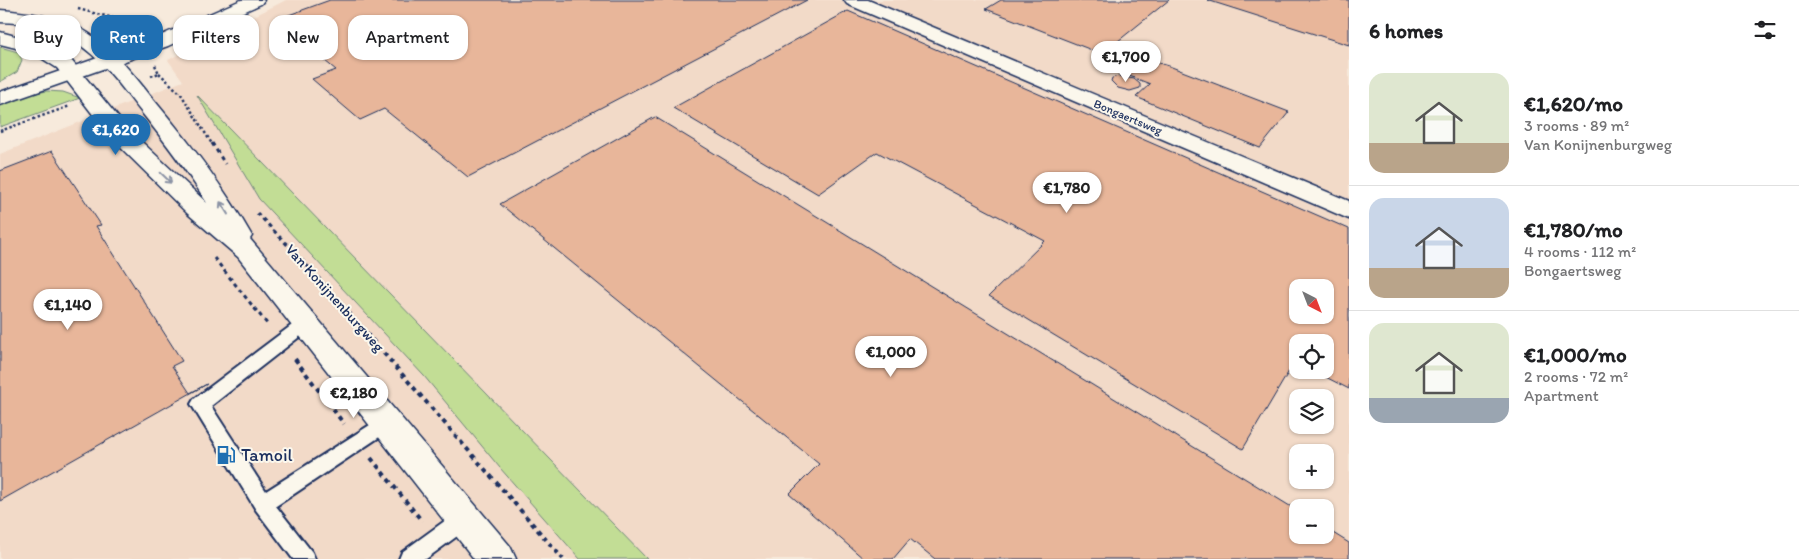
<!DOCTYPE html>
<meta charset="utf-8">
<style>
body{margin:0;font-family:Itim,sans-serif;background:#f6f6f6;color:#202124;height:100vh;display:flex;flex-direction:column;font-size:19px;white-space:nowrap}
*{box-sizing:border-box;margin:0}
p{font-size:16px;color:#757577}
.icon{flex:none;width:28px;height:28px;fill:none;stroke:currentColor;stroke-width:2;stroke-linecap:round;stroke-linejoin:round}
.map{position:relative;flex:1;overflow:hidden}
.panel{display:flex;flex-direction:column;background:#fff;width:450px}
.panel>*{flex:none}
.hud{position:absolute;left:15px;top:15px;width:475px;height:45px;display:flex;gap:10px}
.needle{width:32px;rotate:138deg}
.fabs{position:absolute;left:1289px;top:279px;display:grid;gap:10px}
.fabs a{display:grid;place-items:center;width:45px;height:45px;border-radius:10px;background:#fff;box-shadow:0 1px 4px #0004;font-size:25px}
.price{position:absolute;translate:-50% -42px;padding:0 11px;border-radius:18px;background:#fff;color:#222;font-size:16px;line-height:32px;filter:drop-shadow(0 1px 2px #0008)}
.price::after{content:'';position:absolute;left:50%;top:30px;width:15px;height:11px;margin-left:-8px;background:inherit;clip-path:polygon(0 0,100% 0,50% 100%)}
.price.selected{background:#1f6fb2;color:#fff}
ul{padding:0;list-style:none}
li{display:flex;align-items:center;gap:15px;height:125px;padding:0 20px}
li+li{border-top:1px solid #e0e0e0}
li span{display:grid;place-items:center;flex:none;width:140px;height:100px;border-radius:15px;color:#555}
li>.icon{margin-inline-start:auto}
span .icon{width:60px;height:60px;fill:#fffc;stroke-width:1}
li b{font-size:21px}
h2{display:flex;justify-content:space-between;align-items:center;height:60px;padding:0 20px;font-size:21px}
.chip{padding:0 18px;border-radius:15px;background:#fff;box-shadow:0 1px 4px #0004;font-size:18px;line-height:45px}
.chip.selected{background:#1f6fb2;color:#fff}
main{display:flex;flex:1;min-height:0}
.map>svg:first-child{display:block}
.built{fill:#f2dac8;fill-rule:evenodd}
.green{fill:#c2dd95;stroke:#6e867a}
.building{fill:#e8b69a;stroke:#1b2f5e;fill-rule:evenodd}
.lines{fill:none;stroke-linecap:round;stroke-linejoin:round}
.lane-casing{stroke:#1b2f5e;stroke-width:4}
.street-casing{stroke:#1b2f5e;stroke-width:3}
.secondary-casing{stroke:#1b2f5e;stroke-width:3}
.path-far2{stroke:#1b2f5e;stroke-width:2.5;stroke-dasharray:2.5 2.5;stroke-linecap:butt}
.path-far1{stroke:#1b2f5e;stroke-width:3;stroke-dasharray:4 4;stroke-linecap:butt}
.path{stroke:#1b2f5e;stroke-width:4;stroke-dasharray:4.5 4.5;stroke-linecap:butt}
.lane{fill:#fbf7ec;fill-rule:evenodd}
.street{fill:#fbf7ec;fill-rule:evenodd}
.secondary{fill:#fbf7ec;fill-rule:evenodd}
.oneway{stroke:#8b93a5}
.labels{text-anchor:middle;stroke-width:4;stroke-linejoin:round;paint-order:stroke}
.far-street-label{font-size:12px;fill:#1b2f5e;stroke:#fbf7ec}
.street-label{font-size:15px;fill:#1b2f5e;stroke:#fbf7ec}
.near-poi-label{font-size:18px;fill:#1b2f5e;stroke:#fbf7ec;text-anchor:start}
</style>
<main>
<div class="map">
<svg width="1349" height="559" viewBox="0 0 1349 559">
<rect width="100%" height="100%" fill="#f7eadc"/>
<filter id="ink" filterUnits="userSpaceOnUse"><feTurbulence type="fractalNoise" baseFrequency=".02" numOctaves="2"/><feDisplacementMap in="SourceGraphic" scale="10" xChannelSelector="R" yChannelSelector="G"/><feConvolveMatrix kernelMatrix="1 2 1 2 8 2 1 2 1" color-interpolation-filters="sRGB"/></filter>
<g filter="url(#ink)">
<!-- built -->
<path class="built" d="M286,0H1349V559H0V154L183,81L168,60ZM1298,288H1325V315H1298ZM1298,342H1325V370H1298ZM1298,398H1325V425H1298ZM1298,452H1325V480H1298ZM1298,508H1325V535H1298Z"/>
<!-- green -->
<g class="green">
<path d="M0,47L18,52L22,60L17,72L0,82Z"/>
<path d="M47,91L63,92L80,98L0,127V103L20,96Z"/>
<path d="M197,95L647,559H580L500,468L424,376L259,199Z"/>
</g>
<!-- building -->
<g class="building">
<path d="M330,0H807L468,177L384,109L360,120L312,79L336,70L275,20Z"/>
<path d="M1001,0H1169L1102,54L986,9Z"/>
<path d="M1207,0H1349V45Z"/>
<path d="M848,11L1349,229V389L1312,370H1325V342H1298V362L1295,361L1243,449L989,296L1045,241L877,152L818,194L673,108ZM1298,288H1325V315H1298Z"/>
<path d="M1146,59L1169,66L1289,112L1260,148L1136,97L1150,84L1127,75Z"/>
<path d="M1118,76L1134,79L1140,84V88L1130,91L1118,88L1111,81L1112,78Z"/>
<path d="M655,117L1298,511V535H1325V528L1349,543V559H935L910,539L893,559H864L789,494L819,464L500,204Z"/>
<path d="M52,151L101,225L96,226L182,361L172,366L190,393L207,384L0,501V171Z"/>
</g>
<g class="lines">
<!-- lane casing -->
<g class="lane-casing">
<g id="lane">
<path d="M306,317L312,319L314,323L312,327L211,406L266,491L381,418L387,415L393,418L396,423L393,428L276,506L312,552L315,559H293L256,510L191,404L194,399L300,319Z"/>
<path d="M464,510L471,512L474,519L471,526L426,559H399L402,552L457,512Z"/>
</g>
</g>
<!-- street casing -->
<g class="street-casing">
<g id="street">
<path d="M241,0H264L261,4L168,46L0,105V92L155,38Z"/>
<path d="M844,0H868L1349,201V219L847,4Z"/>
</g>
</g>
<!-- secondary casing -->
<g class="secondary-casing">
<path id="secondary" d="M0,10C27,12 53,16 78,27C110,44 132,73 154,100C190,143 224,187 252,236L250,239L510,546L516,559H474L238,257L188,214L111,138L57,68L32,52L0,44V32L46,44L71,60L127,128L207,203C188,172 165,142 142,113C119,84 98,52 63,35C43,25 22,23 0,22Z"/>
</g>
<!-- path-far2 -->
<g class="path-far2">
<path d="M78,9L117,19L138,30"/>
<path d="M135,27L157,19"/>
<path d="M159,73L181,94L212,144"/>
<path d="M151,76L159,73L155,65"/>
<path d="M0,131L70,106"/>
</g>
<!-- path-far1 -->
<g class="path-far1">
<path d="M212,143L225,164"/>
<path d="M257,213L315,274L361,327"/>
<path d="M214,258L268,325"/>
</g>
<!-- path -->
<g class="path">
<path d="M360,326L563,559"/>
<path d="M295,359L344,424"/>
<path d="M371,458L422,521"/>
</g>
<!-- lane -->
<use href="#lane" class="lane"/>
<!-- street -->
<use href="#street" class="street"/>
<!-- secondary -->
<use href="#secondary" class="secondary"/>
</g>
<!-- one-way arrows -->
<defs><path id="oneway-shaft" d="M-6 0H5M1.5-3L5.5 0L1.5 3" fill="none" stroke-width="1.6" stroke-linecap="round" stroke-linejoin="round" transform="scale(1.25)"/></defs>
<g class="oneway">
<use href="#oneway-shaft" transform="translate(166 178) rotate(44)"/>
<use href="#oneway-shaft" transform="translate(224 208) rotate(-122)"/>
</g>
</g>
<!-- icons -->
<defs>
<g id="fuel-bare" transform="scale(1.5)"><path d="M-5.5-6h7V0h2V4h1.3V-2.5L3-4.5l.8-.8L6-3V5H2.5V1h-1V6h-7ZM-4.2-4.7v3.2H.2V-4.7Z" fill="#1f6fb2" stroke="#fbf7ec" stroke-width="2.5" paint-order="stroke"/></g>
</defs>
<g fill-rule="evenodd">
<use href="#fuel-bare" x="226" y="455"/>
</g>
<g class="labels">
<!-- far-street labels -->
<g class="far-street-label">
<text transform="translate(1128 117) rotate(23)" y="4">Bongaertsweg</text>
</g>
<!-- street labels -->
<g class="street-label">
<text transform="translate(335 298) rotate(48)" y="5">Van Konijnenburgweg</text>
</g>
<!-- near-poi labels -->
<g class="near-poi-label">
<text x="241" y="461">Tamoil</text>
</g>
</g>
</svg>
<div class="fabs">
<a><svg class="needle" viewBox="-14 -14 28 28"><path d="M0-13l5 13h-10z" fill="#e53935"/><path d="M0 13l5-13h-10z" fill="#757577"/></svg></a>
<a><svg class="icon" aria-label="locate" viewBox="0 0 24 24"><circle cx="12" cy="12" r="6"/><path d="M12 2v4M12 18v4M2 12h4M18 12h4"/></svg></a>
<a><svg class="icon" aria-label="layers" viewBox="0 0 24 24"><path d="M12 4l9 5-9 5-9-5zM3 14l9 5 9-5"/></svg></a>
<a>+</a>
<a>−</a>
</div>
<b class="price" style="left:1126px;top:83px">€1,700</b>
<b class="price selected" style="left:116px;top:156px">€1,620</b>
<b class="price" style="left:1067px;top:214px">€1,780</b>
<b class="price" style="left:68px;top:331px">€1,140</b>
<b class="price" style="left:891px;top:378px">€1,000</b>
<b class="price" style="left:354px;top:419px">€2,180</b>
<div class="hud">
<a class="chip">Buy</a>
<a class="chip selected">Rent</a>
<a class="chip">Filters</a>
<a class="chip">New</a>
<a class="chip">Apartment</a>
</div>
</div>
<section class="panel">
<h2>6 homes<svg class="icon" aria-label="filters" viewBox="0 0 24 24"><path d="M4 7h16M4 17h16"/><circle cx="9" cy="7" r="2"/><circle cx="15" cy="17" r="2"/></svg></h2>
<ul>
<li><span style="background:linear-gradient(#dfe7d0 70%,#b9a48a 0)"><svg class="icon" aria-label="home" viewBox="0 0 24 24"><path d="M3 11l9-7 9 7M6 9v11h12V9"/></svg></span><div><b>€1,620/mo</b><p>3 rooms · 89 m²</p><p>Van Konijnenburgweg</p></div></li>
<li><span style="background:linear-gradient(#c9d6e8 70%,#b9a48a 0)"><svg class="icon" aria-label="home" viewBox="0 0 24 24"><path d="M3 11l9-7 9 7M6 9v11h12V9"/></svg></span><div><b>€1,780/mo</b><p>4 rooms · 112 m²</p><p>Bongaertsweg</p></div></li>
<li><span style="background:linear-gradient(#dfe7d0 75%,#9aa5b1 0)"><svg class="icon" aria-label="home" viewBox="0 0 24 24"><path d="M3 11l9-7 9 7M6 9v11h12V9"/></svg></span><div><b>€1,000/mo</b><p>2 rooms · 72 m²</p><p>Apartment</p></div></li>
</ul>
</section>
</main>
